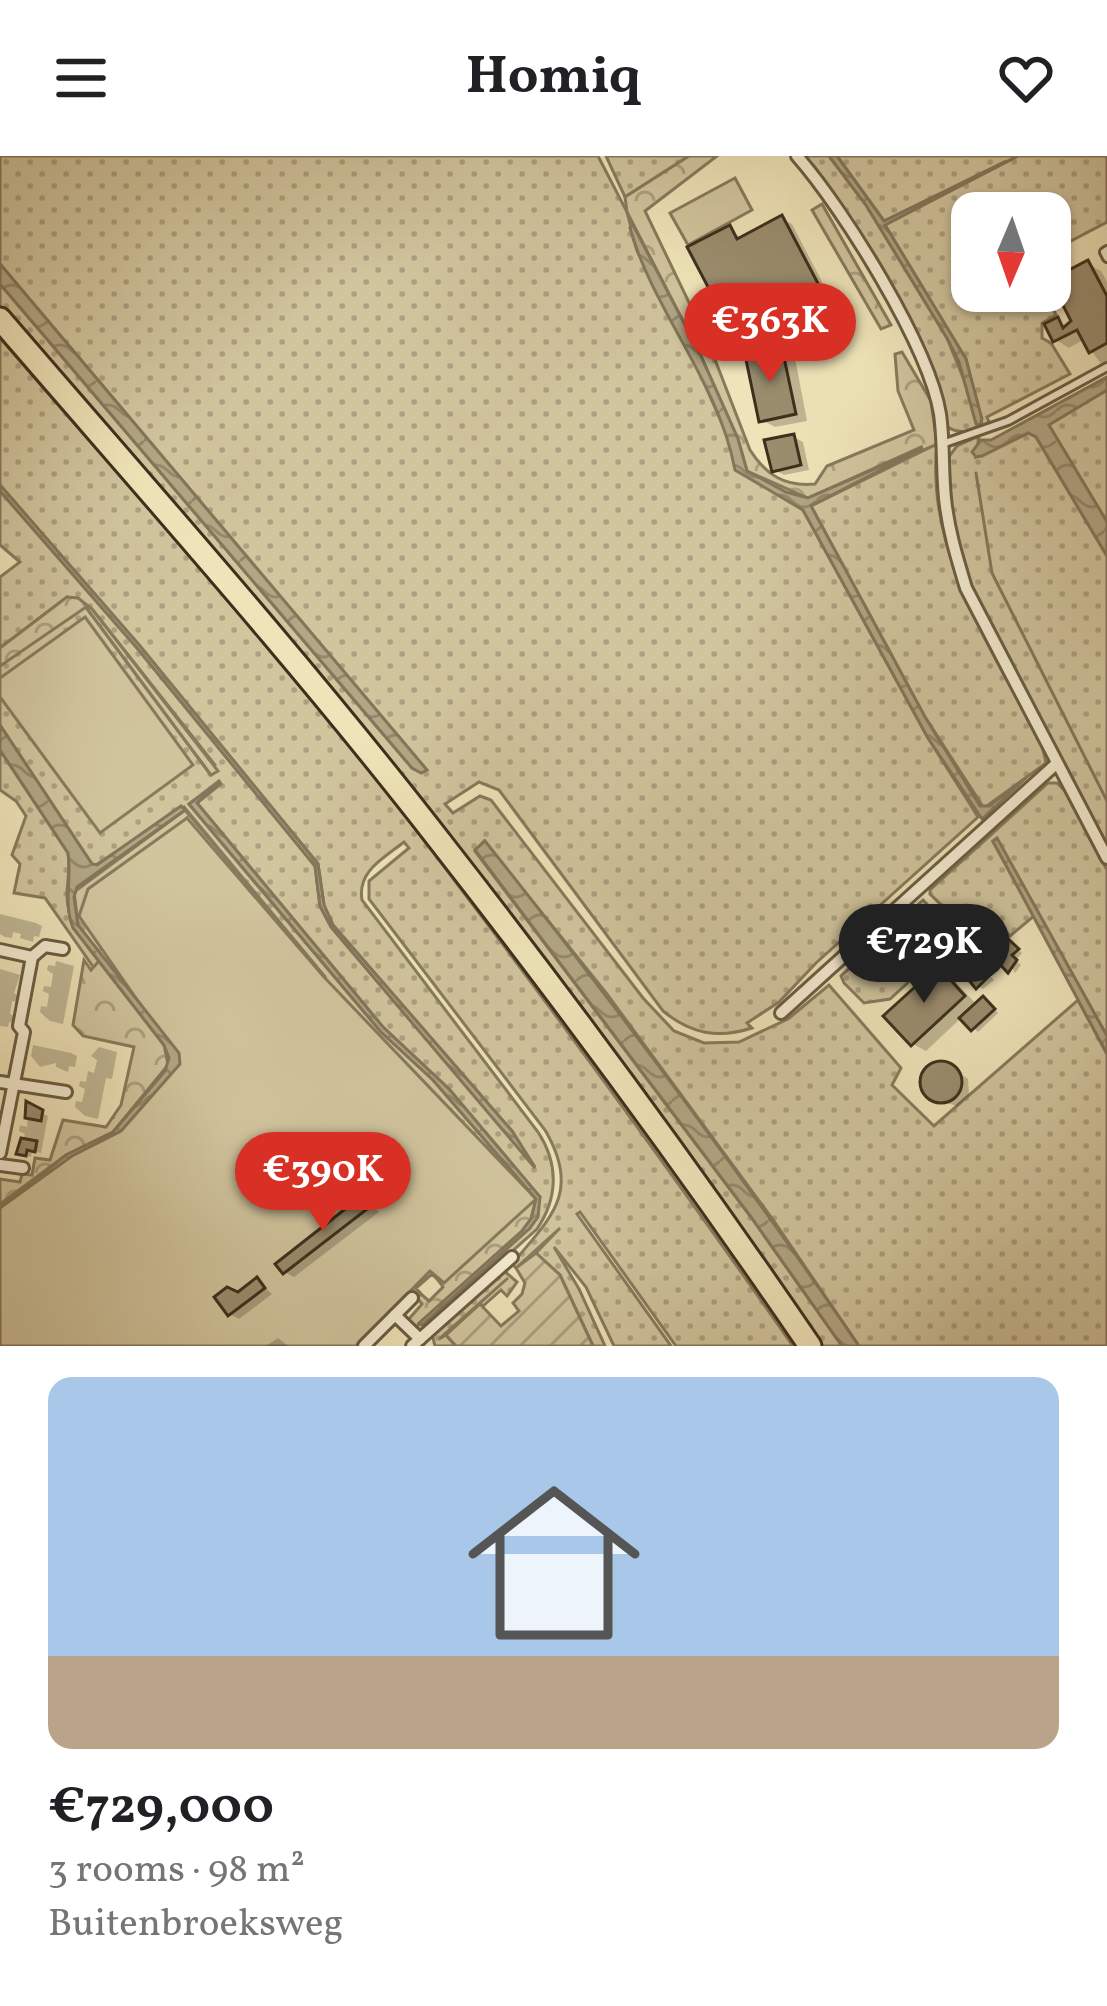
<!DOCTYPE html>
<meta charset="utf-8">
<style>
body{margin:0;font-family:Vollkorn,serif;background:#f6f6f6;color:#202124;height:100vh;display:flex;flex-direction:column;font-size:45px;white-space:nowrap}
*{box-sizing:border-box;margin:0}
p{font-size:39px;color:#757577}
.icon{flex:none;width:66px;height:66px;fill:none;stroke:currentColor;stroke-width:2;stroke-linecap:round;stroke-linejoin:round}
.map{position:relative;height:1190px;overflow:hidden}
.sheet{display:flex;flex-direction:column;background:#fff;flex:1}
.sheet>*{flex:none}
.needle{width:78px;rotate:182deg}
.tools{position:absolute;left:951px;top:36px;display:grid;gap:24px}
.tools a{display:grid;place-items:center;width:120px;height:120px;border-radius:24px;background:#fff;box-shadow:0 3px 9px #0004;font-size:60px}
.price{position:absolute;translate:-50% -102px;padding:0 27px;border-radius:42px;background:#d93025;color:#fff;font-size:39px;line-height:78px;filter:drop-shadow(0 3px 6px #0008)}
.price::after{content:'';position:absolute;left:50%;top:72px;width:36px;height:27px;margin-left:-18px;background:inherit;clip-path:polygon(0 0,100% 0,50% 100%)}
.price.active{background:#222;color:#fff}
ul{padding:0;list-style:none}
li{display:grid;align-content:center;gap:24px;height:636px;padding:0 48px}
li span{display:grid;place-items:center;height:372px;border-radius:24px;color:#555}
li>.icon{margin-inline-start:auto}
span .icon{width:216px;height:216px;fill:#fffc;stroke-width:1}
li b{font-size:51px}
header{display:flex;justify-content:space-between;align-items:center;height:156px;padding:0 48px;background:#fff;font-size:54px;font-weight:700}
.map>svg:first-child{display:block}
.grass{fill:url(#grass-dots);stroke:#877a5d;stroke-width:3}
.forest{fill:url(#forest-crowns);stroke:#877a5d;stroke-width:3}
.garden{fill:url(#garden-furrows);stroke:#877a5d;stroke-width:3}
.pitch{fill:#d1c59e;stroke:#877a5d;stroke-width:3}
.water{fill:url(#water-waves);stroke:#83765a;stroke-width:3}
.shadow{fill:#0003}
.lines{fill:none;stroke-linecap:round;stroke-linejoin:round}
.stream{stroke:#83765a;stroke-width:3}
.building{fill:#9a8d6e;stroke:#3d2f1c;stroke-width:3}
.lane-casing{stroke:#6a5c43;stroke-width:12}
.street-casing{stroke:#6a5c43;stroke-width:16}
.highway-casing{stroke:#3d2f1c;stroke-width:27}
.lane{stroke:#f5edd2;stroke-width:6}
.street{stroke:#f5edd2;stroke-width:10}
.highway{stroke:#efe4b9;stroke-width:21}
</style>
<header><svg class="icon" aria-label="menu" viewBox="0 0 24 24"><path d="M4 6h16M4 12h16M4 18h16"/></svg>Homiq<svg class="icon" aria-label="heart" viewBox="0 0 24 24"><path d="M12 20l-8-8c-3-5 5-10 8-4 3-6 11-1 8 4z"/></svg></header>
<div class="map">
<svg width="1107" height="1190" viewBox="0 0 1107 1190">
<defs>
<pattern id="grass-dots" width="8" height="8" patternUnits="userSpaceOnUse" patternTransform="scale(3)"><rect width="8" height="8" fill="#d1c59e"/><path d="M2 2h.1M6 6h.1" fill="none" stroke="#aba080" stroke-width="1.8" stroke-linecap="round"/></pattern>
<pattern id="forest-crowns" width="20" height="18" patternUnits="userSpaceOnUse" patternTransform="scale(3)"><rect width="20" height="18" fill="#d1c59e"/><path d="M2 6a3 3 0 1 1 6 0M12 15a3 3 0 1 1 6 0" fill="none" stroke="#aba080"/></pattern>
<pattern id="garden-furrows" width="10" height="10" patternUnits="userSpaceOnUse" patternTransform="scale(3)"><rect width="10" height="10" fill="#d1c59e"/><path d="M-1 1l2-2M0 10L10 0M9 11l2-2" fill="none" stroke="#aba080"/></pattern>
<pattern id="water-waves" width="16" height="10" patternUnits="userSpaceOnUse" patternTransform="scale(3)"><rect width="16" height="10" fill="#b2a684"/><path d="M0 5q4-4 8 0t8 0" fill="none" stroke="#92886b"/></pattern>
</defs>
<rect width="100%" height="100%" fill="#efe4b9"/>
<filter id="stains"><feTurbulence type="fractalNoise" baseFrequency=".00167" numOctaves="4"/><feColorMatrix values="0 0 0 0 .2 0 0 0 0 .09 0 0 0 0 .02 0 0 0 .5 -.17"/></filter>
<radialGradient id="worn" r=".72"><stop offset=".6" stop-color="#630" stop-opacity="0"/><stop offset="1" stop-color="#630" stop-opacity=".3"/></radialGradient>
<!-- grass -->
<g class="grass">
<path d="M0,0H598L627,56L637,95L693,202L732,290L784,341L803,354L928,582L978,661L816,807L779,846L747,867L752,872C718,883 691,878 663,855L499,634L479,626L445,648L453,657L480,640L491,644L643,842L674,875L704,887L739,886L788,863L829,829L901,912L892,929L934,970L1078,844L1107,898V1190H859L774,1065L607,838L484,685L475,695L751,1061L842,1190H817L186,366L0,153V128L412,612L426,613L0,108Z"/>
<path d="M606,0H689L625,41Z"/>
<path d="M803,0H829L866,49L947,182L982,268L966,203L885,69L1006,5L884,65L837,0H1107V66L1050,96V57H972V135H1044L1056,159L1042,167V182L1051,187L1070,218L987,261L990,269C974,274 959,281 945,269L935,220L922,190Z"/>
<path d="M0,182C129,331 263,477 384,632C525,815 661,1001 793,1190H676L580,1056L577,1058L671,1190H614L586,1131L554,1091L579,1133L605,1190H593L560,1119L536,1097L560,1072L516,1112L512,1108C550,1062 582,1037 545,974L369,743V725L409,692L404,686C384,702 357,715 362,744L538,976C559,1008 558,1042 537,1073L421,1177L416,1171L530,1072L540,1041L449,933L383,871L197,647L221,628L219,625L189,648L381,876L433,924L536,1043L438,1124L432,1118L416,1132L421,1138L417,1142L411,1136L398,1146L352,1095L0,1190L326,828L325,821L184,651L96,709L92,708L0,569V510L85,450L210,618L215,609L92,453L67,441L0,492V421L20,406L0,389V335L137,492L315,710L320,750L331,771L535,1011L512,975L333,769L324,749L318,708L140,490L0,329Z"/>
<path d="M1107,234V366L1048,268Z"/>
<path d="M1029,277L1036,281L1107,400V691L967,425L953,367L948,302L957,290L979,280L976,301Z"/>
<path d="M937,288C925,397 994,496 1042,589L1046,607L984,652L925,561L811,350Z"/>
<path d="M0,594L68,697C70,712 68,722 67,736C66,765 82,783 99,805L94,812L45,742L14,737L20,708L12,699L26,660L16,645L0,634Z"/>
<path d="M1048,627H1057L1065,635L1107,714V880L997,683L993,686L1034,760L1010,780L1006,775L997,782L991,776L980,786L930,738V734Z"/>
<path d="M923,744L951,774L934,789L940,797L890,843L864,847L844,827L841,820Z"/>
<path d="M503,1114L517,1126L507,1140L501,1134L483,1150L480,1147L508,1122L439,1183L446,1179L456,1190H435L432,1178Z"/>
</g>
<!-- forest -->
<g class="forest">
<path d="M689,0H717L645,55L709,188L750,294C766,319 785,331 815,328L827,310L914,274L898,235L895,198L902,196L931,245L937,288L921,295V291L808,342L747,315L738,283L700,198L627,56L625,41Z"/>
<path d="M822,48L891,169L881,173L812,54Z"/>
<path d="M67,441L78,442L92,453L218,615L211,619L86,451L0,510V492Z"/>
<path d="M185,654L325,821L326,829L180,908L78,769L74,736Z"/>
<path d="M84,804L91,814L99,805L164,889L168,909L113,976L66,999L0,1048V1023L20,1026L22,1018L32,1019L35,1002L50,1004L63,964L106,971L121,949L134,891L83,880L73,869Z"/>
<path d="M536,1043L531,1063L522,1075L416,1171L408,1164L422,1148L417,1142L421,1138L429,1145L443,1131L438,1124Z"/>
</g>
<!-- garden -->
<path class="garden" d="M536,1097L560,1119L593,1190H456L446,1179L480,1148L501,1170L519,1155L513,1147L522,1138L525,1127L516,1112Z"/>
<!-- pitch -->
<g class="pitch">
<path d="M735,22L752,54L688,89L670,57Z"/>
<path d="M85,461L193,609L100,677L0,541V522Z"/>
<path d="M187,662L324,821L536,1043L444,1127L430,1115L356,1190H0V1050L67,1001L116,977L178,903L79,760L88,733Z"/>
</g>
<!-- water -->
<g class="water">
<path d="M829,0H837L884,65L1018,0L885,69L966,203L982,263L980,269L976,268L959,206L947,182L866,49Z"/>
<path d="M633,69L700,198L738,283L747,315L786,336L808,342L923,292L811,350L925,561L980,650H989L1026,622L982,663L928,582L803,354L735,314C719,226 653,155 630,72Z"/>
<path d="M0,108L427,614L421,617L412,612L0,128Z"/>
<path d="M1107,221V234L1049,269L1107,366V400L1036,281L1028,277L982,300L976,301L972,296L981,284H991Z"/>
<path d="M0,329L140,490L318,708L324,749L333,769L512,975L535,1012L331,771L320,750L315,710L137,492L0,335Z"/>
<path d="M0,569L92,708L97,709L181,650L185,654L77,731L74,741L78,769L179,897L180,908L121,975L72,1000L0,1052L66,999L113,976L165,915L169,902L164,889L73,772C63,747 72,723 68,697L0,594Z"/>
<path d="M220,626L197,647L383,871L449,933L540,1041L538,1061L530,1072L422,1169L419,1167L522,1075L531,1063L536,1043L433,924L381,876L189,648Z"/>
<path d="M997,682L1107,880V898L993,685Z"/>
<path d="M485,685C616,849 740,1016 859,1190H842L751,1061L475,694Z"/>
</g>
<!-- shadow -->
<g class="shadow">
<path d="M782,63L792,68L841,162L820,173L806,159L749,189L739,184L730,72L742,84Z"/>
<path d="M1088,108L1101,115L1107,126V206L1102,209L1083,184L1069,192L1056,184L1057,165L1069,171L1075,166Z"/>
<path d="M782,195L795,202L807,265L775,271L762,264Z"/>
<path d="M794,281L803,286L809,314L784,319L774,314Z"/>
<path d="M0,758L36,767L42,770L39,781L34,780L33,786L20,782L21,778L13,776L12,782L5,781L0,778Z"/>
<path d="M1007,784L1022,797L1016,804L1021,809L1015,817L1000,791Z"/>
<path d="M958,785L994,824L983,833L978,830Z"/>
<path d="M56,805L74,810L63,868L50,865L40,856L41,850L47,851L49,838L43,835L44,830L51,831L53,818L47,814L48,809L55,810Z"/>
<path d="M0,813L20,819L14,837L20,841L19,846L12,845L10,858L16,861L15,867L9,866L8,871L0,870Z"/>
<path d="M938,814L951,821L977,849L988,847L998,857L978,876L962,861L926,895L913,888Z"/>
<path d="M33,889L71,897L77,900L75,911L69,910L68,916L56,911V907L40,911L31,900Z"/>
<path d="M99,891L117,896L112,923L106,922L98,963L85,960L75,951L76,945L82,946L85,933L79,930L80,925L86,926L88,915L94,917L97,904L91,900Z"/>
<path d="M936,908L948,909L968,923L969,939L957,950L934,943L923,927L926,916Z"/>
<path d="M28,950L48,960L41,997L32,995L31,1001L19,997L25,978L19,975L20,969L27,971Z"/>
<path d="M363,1043L379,1056L294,1121L285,1116Z"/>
<path d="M257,1125L272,1138L239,1163L230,1158L238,1140Z"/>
<path d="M278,1182L288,1190H266Z"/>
</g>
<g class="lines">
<!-- stream -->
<path class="stream" d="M976,317L992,417L1107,645"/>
</g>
<!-- building -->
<g class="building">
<path d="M782,59L833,156L808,170L800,153L737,186L687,91L730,69L737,83Z"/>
<path d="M1088,104L1107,140V187L1089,197L1077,174L1053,186L1044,168L1058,161L1063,172L1071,165L1050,124Z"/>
<path d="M782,192L796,258L759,266L745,199Z"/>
<path d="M794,278L801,309L772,316L764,284Z"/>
<path d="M952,778L990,819L976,833L940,789Z"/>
<path d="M1004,779L1019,793L1012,799L1017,804L1008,817L985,792L994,784L998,789Z"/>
<path d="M938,810L965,840L911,890L883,860Z"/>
<path d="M983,840L995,853L971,875L959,862Z"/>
<circle cx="941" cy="926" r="21"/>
<path d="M26,945L43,954L41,965L25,962Z"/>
<path d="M21,982L37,985L35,996L27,994L26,1000L16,998Z"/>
<path d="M386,1016L399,1033L387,1042L374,1025Z"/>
<path d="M363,1039L371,1050L283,1118L275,1108Z"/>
<path d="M257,1121L265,1132L228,1160L214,1141L227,1131L238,1136Z"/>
</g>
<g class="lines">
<!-- lane casing -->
<g class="lane-casing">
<g id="lane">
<path d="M1107,94L1104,96L1107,102"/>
<path d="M945,287L1008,265L1107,211"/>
</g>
</g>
<!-- street casing -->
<g class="street-casing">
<g id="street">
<path d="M797,0C843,52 929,190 940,258C944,286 942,314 945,342C948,373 957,402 966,432L1107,702"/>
<path d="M0,794L32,801"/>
<path d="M781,857L1055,609"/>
<path d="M0,926L66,936"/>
<path d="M0,997L24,876L19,870L32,801L45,790L63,793"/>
<path d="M0,1009L23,1012"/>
<path d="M395,1159L420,1183"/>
<path d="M364,1190L412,1142"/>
<path d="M412,1190L512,1101"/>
</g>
</g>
<!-- highway casing -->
<g class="highway-casing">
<path id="highway" d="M0,163C148,335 300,505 439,684C568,849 692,1017 810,1190"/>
</g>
<!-- lane -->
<use href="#lane" class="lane"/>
<!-- street -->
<use href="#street" class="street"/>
<!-- highway -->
<use href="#highway" class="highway"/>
</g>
<rect width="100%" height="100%" filter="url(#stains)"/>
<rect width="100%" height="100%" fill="url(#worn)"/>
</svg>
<div class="tools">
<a><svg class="needle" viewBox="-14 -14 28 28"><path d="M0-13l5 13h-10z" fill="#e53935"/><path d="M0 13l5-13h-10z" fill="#757577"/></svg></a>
</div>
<b class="price" style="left:770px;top:229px">€363K</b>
<b class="price active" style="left:924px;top:850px">€729K</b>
<b class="price" style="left:323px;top:1078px">€390K</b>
</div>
<section class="sheet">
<ul>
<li><span style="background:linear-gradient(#a9c7e8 75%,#b9a48a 0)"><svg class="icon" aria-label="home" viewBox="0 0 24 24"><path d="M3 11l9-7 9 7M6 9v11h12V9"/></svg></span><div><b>€729,000</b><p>3 rooms · 98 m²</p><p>Buitenbroeksweg</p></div></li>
</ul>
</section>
